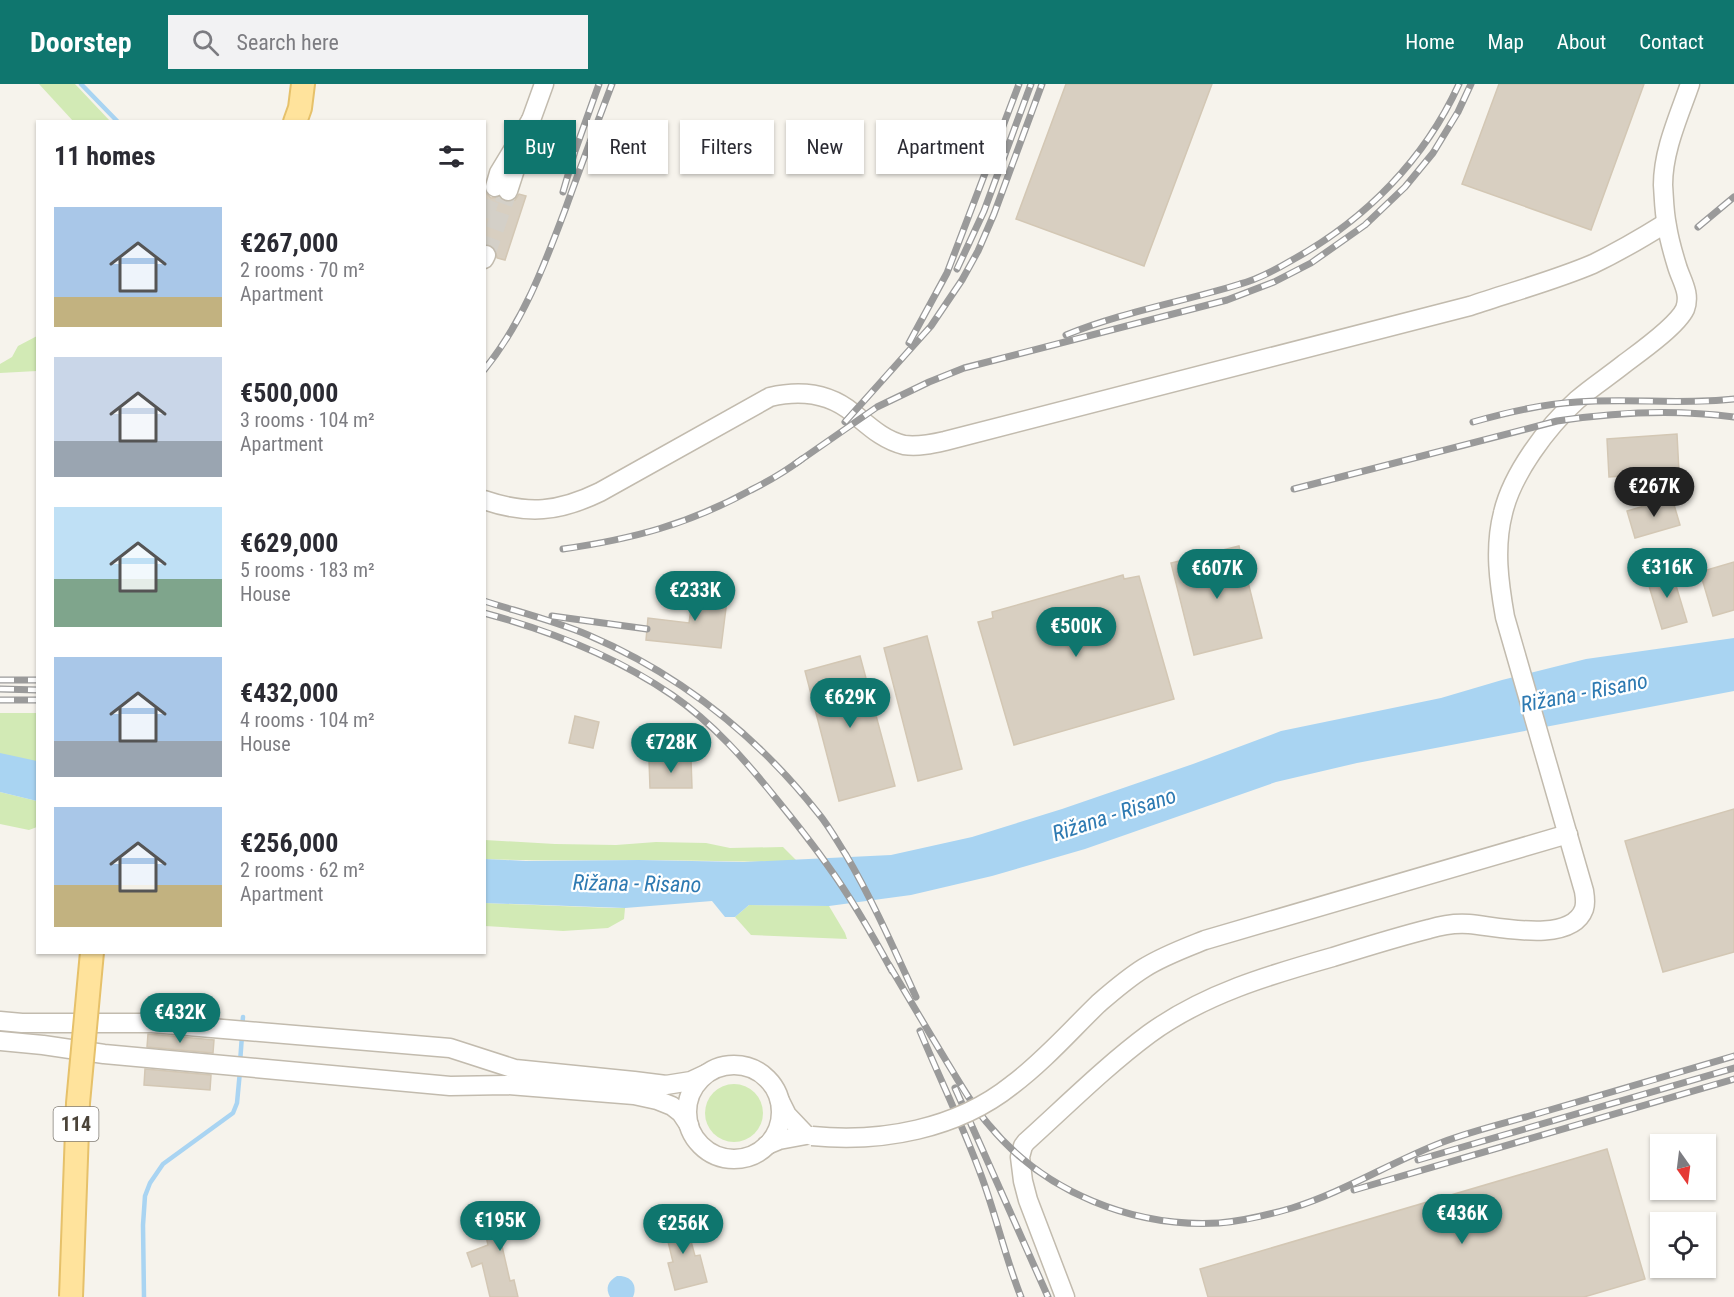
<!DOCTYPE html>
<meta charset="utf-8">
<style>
body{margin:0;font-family:"Roboto Condensed",sans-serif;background:#f2f2f3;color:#2b2b33;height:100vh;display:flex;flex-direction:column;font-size:22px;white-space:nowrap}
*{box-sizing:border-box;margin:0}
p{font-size:20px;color:#7c7c81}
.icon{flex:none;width:33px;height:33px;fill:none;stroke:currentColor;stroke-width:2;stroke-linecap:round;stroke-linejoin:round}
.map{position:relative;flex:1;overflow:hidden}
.drawer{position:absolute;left:36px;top:36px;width:450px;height:834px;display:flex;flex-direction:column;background:#fff;border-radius:0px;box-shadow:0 2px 4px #0004}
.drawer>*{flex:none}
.top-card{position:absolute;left:504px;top:36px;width:570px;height:54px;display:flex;gap:12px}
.needle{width:39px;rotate:166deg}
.controls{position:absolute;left:1650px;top:1050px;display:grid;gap:12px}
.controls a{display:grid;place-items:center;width:66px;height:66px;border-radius:0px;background:#fff;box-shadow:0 2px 4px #0004;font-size:30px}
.price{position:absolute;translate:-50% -51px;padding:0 14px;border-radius:21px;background:#0f766e;color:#fff;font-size:20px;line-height:39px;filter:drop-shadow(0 2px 3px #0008)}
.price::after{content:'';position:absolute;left:50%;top:36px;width:18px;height:14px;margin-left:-9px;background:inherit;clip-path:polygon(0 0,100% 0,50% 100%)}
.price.selected{background:#222;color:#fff}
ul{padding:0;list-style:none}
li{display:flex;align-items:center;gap:18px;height:150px;padding:0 18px}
li span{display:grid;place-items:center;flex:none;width:168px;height:120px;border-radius:0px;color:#555}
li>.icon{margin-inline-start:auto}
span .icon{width:72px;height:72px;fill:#fffc;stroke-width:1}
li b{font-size:26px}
h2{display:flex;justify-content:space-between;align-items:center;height:72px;padding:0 18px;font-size:26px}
.pill{padding:0 21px;border-radius:0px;background:#fff;box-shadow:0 2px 4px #0004;font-size:21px;line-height:54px}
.pill.selected{background:#0f766e;color:#fff}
header{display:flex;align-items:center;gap:36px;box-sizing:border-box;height:84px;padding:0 30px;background:#0f766e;color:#fff}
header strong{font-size:28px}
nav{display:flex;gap:33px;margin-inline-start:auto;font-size:21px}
.search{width:420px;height:54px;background:#f2f2f3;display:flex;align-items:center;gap:15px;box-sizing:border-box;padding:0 21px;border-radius:0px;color:#7c7c81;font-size:22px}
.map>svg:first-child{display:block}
.green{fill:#d2eab5}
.water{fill:#a9d4f2}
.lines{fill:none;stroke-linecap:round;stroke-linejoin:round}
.stream{stroke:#a9d4f2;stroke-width:4.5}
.building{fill:#d8cfc1;stroke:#d3c7b4;stroke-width:1.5}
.minor-tunnel{stroke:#d4d0c8;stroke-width:18;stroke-dasharray:18 9;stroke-linecap:butt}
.minor-casing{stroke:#c2bbae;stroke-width:21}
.major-casing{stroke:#e6c16a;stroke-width:26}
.minor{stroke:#fff;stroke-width:18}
.major{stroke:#ffe39c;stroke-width:22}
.rail-casing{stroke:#9a9a9a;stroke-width:7}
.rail{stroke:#fff;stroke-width:4.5;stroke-dasharray:14;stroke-linecap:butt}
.minor-bridge-casing{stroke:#c2bbae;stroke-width:21;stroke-linecap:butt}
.major-bridge-casing{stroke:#e6c16a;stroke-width:26;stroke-linecap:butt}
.minor-bridge{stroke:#fff;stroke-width:18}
.major-bridge{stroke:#ffe39c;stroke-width:22}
.labels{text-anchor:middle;stroke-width:4.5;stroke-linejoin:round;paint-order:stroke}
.shield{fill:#fff;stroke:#817c74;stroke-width:1.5}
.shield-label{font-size:20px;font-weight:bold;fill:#4b4439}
.water-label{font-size:22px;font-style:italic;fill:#2e7ab2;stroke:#fff}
</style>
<header>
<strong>Doorstep</strong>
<div class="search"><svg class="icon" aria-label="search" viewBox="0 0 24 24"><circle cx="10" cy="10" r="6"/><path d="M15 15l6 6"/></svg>Search here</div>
<nav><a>Home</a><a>Map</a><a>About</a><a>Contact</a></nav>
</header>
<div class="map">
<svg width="1734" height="1213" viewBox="0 0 1734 1213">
<rect width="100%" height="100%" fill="#f6f3ec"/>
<!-- green -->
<g class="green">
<path d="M39,0H75L110,37H73Z"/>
<path d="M37,252V287L0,289V280L12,273L18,262Z"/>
<path d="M0,629H37V679L0,670Z"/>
<path d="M0,708L37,717V743L29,746L0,740Z"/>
<path d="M485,756L555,760L616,761L656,758L706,759L730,764L783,763L798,778C744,778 690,776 636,776C586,776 535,777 485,775Z"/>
<path d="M485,819L612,824H625L624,835L608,844L563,847L485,842Z"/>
<path d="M749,821L829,822L845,849L847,855L751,851L735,833Z"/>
<circle cx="734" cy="1029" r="29"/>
</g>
<!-- water -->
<g class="water">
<path d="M1734,554V607L1357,679L1276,698L1085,765L992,792L911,811L829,822L749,821L735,833H725L712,817L625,824L485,819V775L526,777L639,776L744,778L891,771L972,753L1062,725L1193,680L1281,647L1441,614L1502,596L1586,575Z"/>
<path d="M0,669L37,677V717L0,708Z"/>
<path d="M617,1192C631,1191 638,1201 633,1213H610C605,1204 608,1197 617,1192Z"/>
</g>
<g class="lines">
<!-- stream -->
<g class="stream">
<path d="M81,0L118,38"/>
<path d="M242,943L243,933"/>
<path d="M240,979L242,951"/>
<path d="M144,1213L143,1141L145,1112L150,1099L163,1080L233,1029L237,1019L240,987"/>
</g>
</g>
<!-- building -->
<g class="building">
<path d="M1066,0H1212L1144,182L1016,135Z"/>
<path d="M1499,0H1644L1591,146L1462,100Z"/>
<path d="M484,107L491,114L499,113L505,118L515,116L519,110L526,112L505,176L497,174L495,164L490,161L484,160Z"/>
<path d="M1677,350L1679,388L1609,393L1607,355Z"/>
<path d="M1672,414L1680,441L1635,454L1627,427Z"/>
<path d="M1239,462L1262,554L1194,571L1171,479Z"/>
<path d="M1734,478V526L1713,532L1700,488Z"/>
<path d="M1671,485L1687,538L1662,545L1646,492Z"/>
<path d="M1123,491L1124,495L1139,492L1174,615L1014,661L978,538L993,534L992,528Z"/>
<path d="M694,503L728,508L721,564L646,556L648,534L689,539Z"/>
<path d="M927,552L962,685L918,697L884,564Z"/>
<path d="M860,572L895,702L839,717L805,587Z"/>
<path d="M575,632L599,638L593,664L569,659Z"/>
<path d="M691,675L692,704H650L649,676Z"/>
<path d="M1734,725V868L1663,888L1625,757Z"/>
<path d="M148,950L214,956L213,969L147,963Z"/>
<path d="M145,985L211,991L210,1006L144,1001Z"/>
<path d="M1607,1065L1645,1195L1584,1213H1208L1200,1185Z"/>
<path d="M534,1125L537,1141L499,1149L510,1197L514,1196L518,1213H490L482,1179L472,1183L467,1169L488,1161L482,1135Z"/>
<path d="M684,1131L695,1172L700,1171L707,1198L675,1206L668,1179L673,1178L663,1137Z"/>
</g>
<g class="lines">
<!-- minor-tunnel -->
<g class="minor-tunnel">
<path d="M484,133L495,103"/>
<path d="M486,171L508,107"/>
</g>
<!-- minor casing -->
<g class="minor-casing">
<g id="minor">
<path d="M531,36L544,0"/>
<path d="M495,103L499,89L531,36L508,107"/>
<path d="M484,175L486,171"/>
<path d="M484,416C528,431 559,428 600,408L770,313C800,306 829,309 853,329C869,342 883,356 904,361C918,363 932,360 945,357L1470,222C1511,208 1553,197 1593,180C1618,168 1642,154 1666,139"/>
<path d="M1099,919C1114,906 1128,894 1144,884C1163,872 1185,864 1205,856L1568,750"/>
<path d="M0,937L22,939H152L450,964L515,985L634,997L666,1001L691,997L706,990"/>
<path d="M0,957L43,961L104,970L450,1002L507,1001L634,1011L657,1016L672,1022L681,1029L689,1041"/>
<circle cx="734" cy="1028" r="47"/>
<path d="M767,1061L779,1056L806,1051L787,1031L780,1017"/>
<path d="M1065,1213L1028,1116L1023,1097L1020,1073L1023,1062L1026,1058C1067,1021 1106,982 1149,950C1204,910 1269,891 1333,873C1365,863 1397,853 1429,845C1442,841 1455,839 1469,840C1496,842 1571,861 1584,825C1586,819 1585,813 1584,807L1505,533C1499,499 1494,464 1503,429C1512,390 1547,343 1577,316C1592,303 1609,292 1624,280C1640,268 1677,242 1685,225C1691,209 1681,196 1677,182C1673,169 1669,155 1667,142C1664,128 1664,114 1663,101C1663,66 1679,32 1690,0"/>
</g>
</g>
<!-- major casing -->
<g class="major-casing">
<path id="major" d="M295,38L300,24L303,0"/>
</g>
<!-- minor -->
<use href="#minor" class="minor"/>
<!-- major -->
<use href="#major" class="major"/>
<!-- rail casing -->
<g class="rail-casing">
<g id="rail">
<path d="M563,108L575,67L599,0"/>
<path d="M1698,143L1734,113"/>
<path d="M957,185L984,127L1031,0"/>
<path d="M1066,251C1122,228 1182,218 1240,200C1259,195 1277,185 1294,175C1366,135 1425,75 1459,0"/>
<path d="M909,259L947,189L1019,0"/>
<path d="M484,286C523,238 544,182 565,126C580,84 596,42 612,0"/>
<path d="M845,338L931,242L962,196L978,167L994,130L1042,0"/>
<path d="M1473,338C1508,328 1542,320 1577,318C1630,314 1682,321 1734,315"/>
<path d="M795,380L877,323L929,298L964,284L1227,216L1274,198L1311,179L1365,141L1405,103L1433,69L1458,28L1471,0"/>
<path d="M1294,405L1557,337C1616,328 1675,325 1734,333"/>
<path d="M563,465C633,455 689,440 751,406C769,397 786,387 802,375"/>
<path d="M484,517C519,528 555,537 588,551C679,590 757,652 818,729C829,742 837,757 846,771C873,817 894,865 916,913"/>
<path d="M484,529C551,547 615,572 672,611C714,640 746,677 778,717C795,738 812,759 828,782C852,815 873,852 892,887"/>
<path d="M552,532L647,545"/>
<path d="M0,596H38"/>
<path d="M0,605L38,606"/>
<path d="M0,616H38"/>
<path d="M889,881C910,916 931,952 953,988C964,1006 975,1025 989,1041C1044,1108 1133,1144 1219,1139C1244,1137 1268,1131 1292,1124C1344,1108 1391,1078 1443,1058C1475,1046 1510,1038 1543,1028C1606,1010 1670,991 1734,972"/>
<path d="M920,947C940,995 963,1042 981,1091C996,1131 1005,1173 1021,1213"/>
<path d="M955,1004L1048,1213"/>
<path d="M1418,1076L1734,984"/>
<path d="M1354,1106L1734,995"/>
</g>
</g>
<!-- rail -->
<use href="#rail" class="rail"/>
<!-- minor-bridge casing -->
<g class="minor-bridge-casing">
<path id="minor-bridge" d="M812,1052C881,1059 957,1045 1012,1001C1044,977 1071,946 1099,919"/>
</g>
<!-- major-bridge casing -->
<g class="major-bridge-casing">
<path id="major-bridge" d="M71,1213L78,1019L92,868"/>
</g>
<!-- minor-bridge -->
<use href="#minor-bridge" class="minor-bridge"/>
<!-- major-bridge -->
<use href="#major-bridge" class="major-bridge"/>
</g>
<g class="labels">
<!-- shield labels -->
<rect class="shield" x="53.5" y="1023" width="45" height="34" rx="4.5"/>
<g class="shield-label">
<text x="76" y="1047">114</text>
</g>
<!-- water labels -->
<g class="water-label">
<text transform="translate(1584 608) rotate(-11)" y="8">Rižana - Risano</text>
<text transform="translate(1114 730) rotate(-18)" y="8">Rižana - Risano</text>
<text transform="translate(637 799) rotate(1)" y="8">Rižana - Risano</text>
</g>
</g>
</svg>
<div class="controls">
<a><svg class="needle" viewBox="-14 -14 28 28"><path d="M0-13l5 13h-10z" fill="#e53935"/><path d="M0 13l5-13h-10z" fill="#7c7c81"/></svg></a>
<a><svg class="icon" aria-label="locate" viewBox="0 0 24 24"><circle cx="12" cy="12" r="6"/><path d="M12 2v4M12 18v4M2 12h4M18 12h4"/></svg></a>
</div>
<b class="price selected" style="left:1654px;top:434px">€267K</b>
<b class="price" style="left:1667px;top:515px">€316K</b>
<b class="price" style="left:1217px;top:516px">€607K</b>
<b class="price" style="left:695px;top:538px">€233K</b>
<b class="price" style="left:1076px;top:574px">€500K</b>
<b class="price" style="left:850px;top:645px">€629K</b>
<b class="price" style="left:671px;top:690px">€728K</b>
<b class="price" style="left:180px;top:960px">€432K</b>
<b class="price" style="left:1462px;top:1161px">€436K</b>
<b class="price" style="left:500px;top:1168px">€195K</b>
<b class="price" style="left:683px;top:1171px">€256K</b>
<div class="top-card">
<a class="pill selected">Buy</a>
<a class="pill">Rent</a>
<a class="pill">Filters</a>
<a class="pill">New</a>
<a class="pill">Apartment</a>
</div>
<section class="drawer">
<h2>11 homes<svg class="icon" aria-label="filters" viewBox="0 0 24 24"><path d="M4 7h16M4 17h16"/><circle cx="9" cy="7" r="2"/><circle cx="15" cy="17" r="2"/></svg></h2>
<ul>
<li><span style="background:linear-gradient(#a9c7e8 75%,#c2b280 0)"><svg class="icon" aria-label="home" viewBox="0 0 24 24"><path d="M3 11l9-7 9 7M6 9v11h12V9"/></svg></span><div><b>€267,000</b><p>2 rooms · 70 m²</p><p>Apartment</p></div></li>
<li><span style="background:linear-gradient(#c9d6e8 70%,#9aa5b1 0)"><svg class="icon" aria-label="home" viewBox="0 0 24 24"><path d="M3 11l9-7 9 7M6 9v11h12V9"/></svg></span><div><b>€500,000</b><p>3 rooms · 104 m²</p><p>Apartment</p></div></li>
<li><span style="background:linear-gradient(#bfe0f5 60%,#7fa58c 0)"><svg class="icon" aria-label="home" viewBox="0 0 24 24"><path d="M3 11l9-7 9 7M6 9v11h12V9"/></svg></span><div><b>€629,000</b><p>5 rooms · 183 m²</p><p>House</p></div></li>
<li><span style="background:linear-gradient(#a9c7e8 70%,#9aa5b1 0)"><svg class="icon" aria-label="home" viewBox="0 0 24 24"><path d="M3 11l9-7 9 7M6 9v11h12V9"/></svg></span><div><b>€432,000</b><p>4 rooms · 104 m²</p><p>House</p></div></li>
<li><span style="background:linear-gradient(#a9c7e8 65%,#c2b280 0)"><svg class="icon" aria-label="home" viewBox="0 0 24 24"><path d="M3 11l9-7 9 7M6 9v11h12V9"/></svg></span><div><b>€256,000</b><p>2 rooms · 62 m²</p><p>Apartment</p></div></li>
</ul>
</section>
</div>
